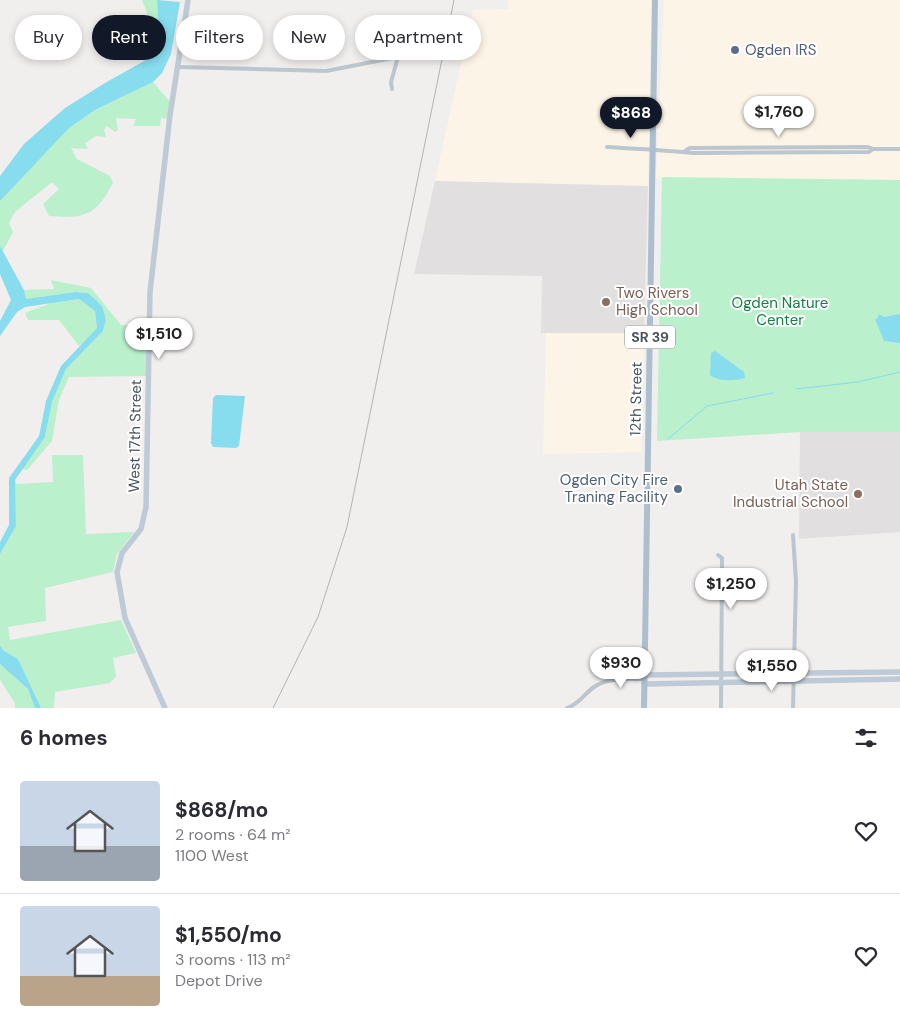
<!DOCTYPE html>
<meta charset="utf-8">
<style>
body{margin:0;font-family:"DM Sans",sans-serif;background:#f2f2f3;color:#2b2b33;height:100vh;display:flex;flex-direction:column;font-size:19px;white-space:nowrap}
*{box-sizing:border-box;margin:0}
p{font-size:16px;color:#7c7c81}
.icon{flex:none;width:28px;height:28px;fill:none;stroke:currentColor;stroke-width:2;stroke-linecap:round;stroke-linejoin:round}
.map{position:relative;height:708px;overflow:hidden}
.details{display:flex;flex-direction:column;background:#fff;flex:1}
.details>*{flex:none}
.banner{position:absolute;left:15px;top:15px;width:500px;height:45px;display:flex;gap:10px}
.price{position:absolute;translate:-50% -42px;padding:0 11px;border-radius:18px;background:#fff;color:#222;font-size:16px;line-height:32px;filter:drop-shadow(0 1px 2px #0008)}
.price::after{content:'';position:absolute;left:50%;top:30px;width:15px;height:11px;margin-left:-8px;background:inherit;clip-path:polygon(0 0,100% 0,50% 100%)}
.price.on{background:#111827;color:#fff}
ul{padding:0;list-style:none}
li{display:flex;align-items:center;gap:15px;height:125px;padding:0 20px}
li+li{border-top:1px solid #e1e1e2}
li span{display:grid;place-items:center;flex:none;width:140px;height:100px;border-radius:5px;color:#555}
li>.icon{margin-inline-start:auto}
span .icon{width:60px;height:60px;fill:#fffc;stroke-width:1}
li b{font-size:21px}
h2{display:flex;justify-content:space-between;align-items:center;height:60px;padding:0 20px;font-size:21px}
.pill{padding:0 18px;border-radius:22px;background:#fff;box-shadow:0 2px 8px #0003;font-size:18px;line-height:45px}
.pill.on{background:#111827;color:#fff}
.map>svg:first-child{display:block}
.commercial{fill:#fcf5e7}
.education{fill:#e2dfe0}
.green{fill:#bbf0cd}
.water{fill:#87dcee}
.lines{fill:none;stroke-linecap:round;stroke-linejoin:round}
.stream{stroke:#87dcee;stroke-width:1}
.street{stroke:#bcc6ce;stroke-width:4}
.secondary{stroke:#becad6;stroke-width:5.5}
.primary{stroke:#adbfce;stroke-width:6}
.rail{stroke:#b0b4b9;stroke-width:1}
.service-dot{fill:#5c6f8a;stroke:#fff;stroke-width:2}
.education-dot{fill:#8d6e63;stroke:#fff;stroke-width:2}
.labels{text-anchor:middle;stroke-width:4;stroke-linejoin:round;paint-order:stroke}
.shield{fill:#fff;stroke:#7e868d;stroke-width:1}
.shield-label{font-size:14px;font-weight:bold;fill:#46525c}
.service-label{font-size:15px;fill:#4e5e75;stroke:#fff;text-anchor:start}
.education-label{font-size:15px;fill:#785e54;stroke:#fff;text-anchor:start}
.park-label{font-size:15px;fill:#157f46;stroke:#fff}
.street-label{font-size:15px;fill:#46525c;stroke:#fff}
</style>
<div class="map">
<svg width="900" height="708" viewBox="0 0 900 708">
<rect width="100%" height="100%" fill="#f1eeee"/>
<!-- commercial -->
<g class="commercial">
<path d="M508,0H651L648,186L435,181L473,10L508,9Z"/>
<path d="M664,0H900V180L656,178Z"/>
<path d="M546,333H644L641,452L543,454Z"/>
</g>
<!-- education -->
<g class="education">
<path d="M435,181L648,186L644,333H541L542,276L414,274Z"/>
<path d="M800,432H900V532L799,539Z"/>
</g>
<!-- green -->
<g class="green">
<path d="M142,0H157L159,29L152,26Z"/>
<path d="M153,82L170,102L167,119L161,118L160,126H133L136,119L116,118L118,130L115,132L107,126L104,130L106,137L96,136L85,143L88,149L71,148L77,159L110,176L113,183C96,215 86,219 49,216L43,204L59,189L52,182L15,212L9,223L13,232L3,251L0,246V200L69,128L95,110Z"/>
<path d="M662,177L900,180V432H800L657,441Z"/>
<path d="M51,280L91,288L121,325H147L146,376L69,377L59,400L52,441L27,470L22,469L45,437L52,402L66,369L103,331L106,320L88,293L75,292L26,299L24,290L54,289Z"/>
<path d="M79,299L95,311L97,329L79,346L59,320H28L25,313L51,303Z"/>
<path d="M52,455H83L86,534L134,532L117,554L113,572L45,588L46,621L8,627L10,640L121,620L136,653L113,658L116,676L110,683L55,692L54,708H41L18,659L3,651L0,646V554L16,526L14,480L17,484L53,482Z"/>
<path d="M0,664L28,689L35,708H15V703L0,680Z"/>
</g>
<!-- water -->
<g class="water">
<path d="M157,0L180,2L171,54L162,73L153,82L95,110L69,128L0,201V176L24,144L65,108L105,83L153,56L159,29Z"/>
<path d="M0,246L24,290L26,299L75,292L88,293L102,306L106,320L103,331L66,369L52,402L45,437L15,480L16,526L0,554V542L9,525V478L39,436L46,401L61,366L97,328L95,311L79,299L25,307L17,312L0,336V321L11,300L0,274Z"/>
<path d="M879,314L884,317L900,314V343L884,341L875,319H877Z"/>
<path d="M715,351L744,372L745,378C735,381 719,382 710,375L711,353Z"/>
<path d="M216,395L245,396L239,446L236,448L213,447L211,443L213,398Z"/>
<path d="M0,646L4,651L18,659L41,708H35L28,689L0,664Z"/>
</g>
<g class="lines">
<!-- stream -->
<g class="stream">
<path d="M796,389L858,382L900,372"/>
<path d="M668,439L707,406L773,393"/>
</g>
<!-- street -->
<g class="street">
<path d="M177,67L326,71L398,57"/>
<path d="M392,89L391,82L398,57"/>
<path d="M607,147C636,149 665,150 693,153L869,152L873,149H900"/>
<path d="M685,151L690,148L868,147L873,149"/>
<path d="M793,535L796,581L793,708"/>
<path d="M718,555L722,558L721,708"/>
<path d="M567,708C579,704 584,694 594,687C608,677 628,679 644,679"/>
</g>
<!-- secondary -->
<g class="secondary">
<path d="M644,675L900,672"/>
<path d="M644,684L900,679"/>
<path d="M165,708L125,618L117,572L122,553L141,529L146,507L150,292L170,115L188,0"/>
</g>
<!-- primary -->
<path class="primary" d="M644,708L655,0"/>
<!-- rail -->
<path class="rail" d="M273,708L318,617L347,527L454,0"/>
</g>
<!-- markers -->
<g class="service-dot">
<circle cx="735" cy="50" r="5"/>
<circle cx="678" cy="489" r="5"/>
</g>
<g class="education-dot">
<circle cx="606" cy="302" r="5"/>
<circle cx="858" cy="494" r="5"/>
</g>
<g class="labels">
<!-- shield labels -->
<rect class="shield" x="625" y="325.5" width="50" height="23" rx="4"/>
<g class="shield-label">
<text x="650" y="342">SR 39</text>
</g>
<!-- service labels -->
<g class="service-label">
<text x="745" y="55">Ogden IRS</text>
<text x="668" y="485" text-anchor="end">Ogden City Fire<tspan x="668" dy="17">Traning Facility</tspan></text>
</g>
<!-- education labels -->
<g class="education-label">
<text x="616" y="298">Two Rivers<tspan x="616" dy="17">High School</tspan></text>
<text x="848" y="490" text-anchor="end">Utah State<tspan x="848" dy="17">Industrial School</tspan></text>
</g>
<!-- park labels -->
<g class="park-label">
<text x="780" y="308">Ogden Nature<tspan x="780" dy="17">Center</tspan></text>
</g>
<!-- street labels -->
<g class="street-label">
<text transform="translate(636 399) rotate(-89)" y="5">12th Street</text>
<text transform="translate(135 436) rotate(-89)" y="5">West 17th Street</text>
</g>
</g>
</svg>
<b class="price" style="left:779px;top:138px">$1,760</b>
<b class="price on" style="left:631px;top:139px">$868</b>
<b class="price" style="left:159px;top:360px">$1,510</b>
<b class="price" style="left:731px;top:610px">$1,250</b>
<b class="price" style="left:621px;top:689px">$930</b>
<b class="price" style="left:772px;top:692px">$1,550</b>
<div class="banner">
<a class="pill">Buy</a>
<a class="pill on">Rent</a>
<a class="pill">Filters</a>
<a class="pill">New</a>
<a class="pill">Apartment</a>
</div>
</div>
<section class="details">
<h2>6 homes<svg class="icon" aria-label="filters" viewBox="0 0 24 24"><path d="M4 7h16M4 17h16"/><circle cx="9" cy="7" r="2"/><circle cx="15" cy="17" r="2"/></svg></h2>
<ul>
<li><span style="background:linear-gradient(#c9d6e8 65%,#9aa5b1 0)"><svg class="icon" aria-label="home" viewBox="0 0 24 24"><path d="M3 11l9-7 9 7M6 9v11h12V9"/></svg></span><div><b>$868/mo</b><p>2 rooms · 64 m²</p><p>1100 West</p></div><svg class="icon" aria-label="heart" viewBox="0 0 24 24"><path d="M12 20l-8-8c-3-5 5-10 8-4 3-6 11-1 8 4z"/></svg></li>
<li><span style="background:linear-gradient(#c9d6e8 70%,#b9a48a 0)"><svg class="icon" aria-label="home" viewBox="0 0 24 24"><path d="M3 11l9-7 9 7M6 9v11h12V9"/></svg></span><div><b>$1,550/mo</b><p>3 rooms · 113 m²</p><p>Depot Drive</p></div><svg class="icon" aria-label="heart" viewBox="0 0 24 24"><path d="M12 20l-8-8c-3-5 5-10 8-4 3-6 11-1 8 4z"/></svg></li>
</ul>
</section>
